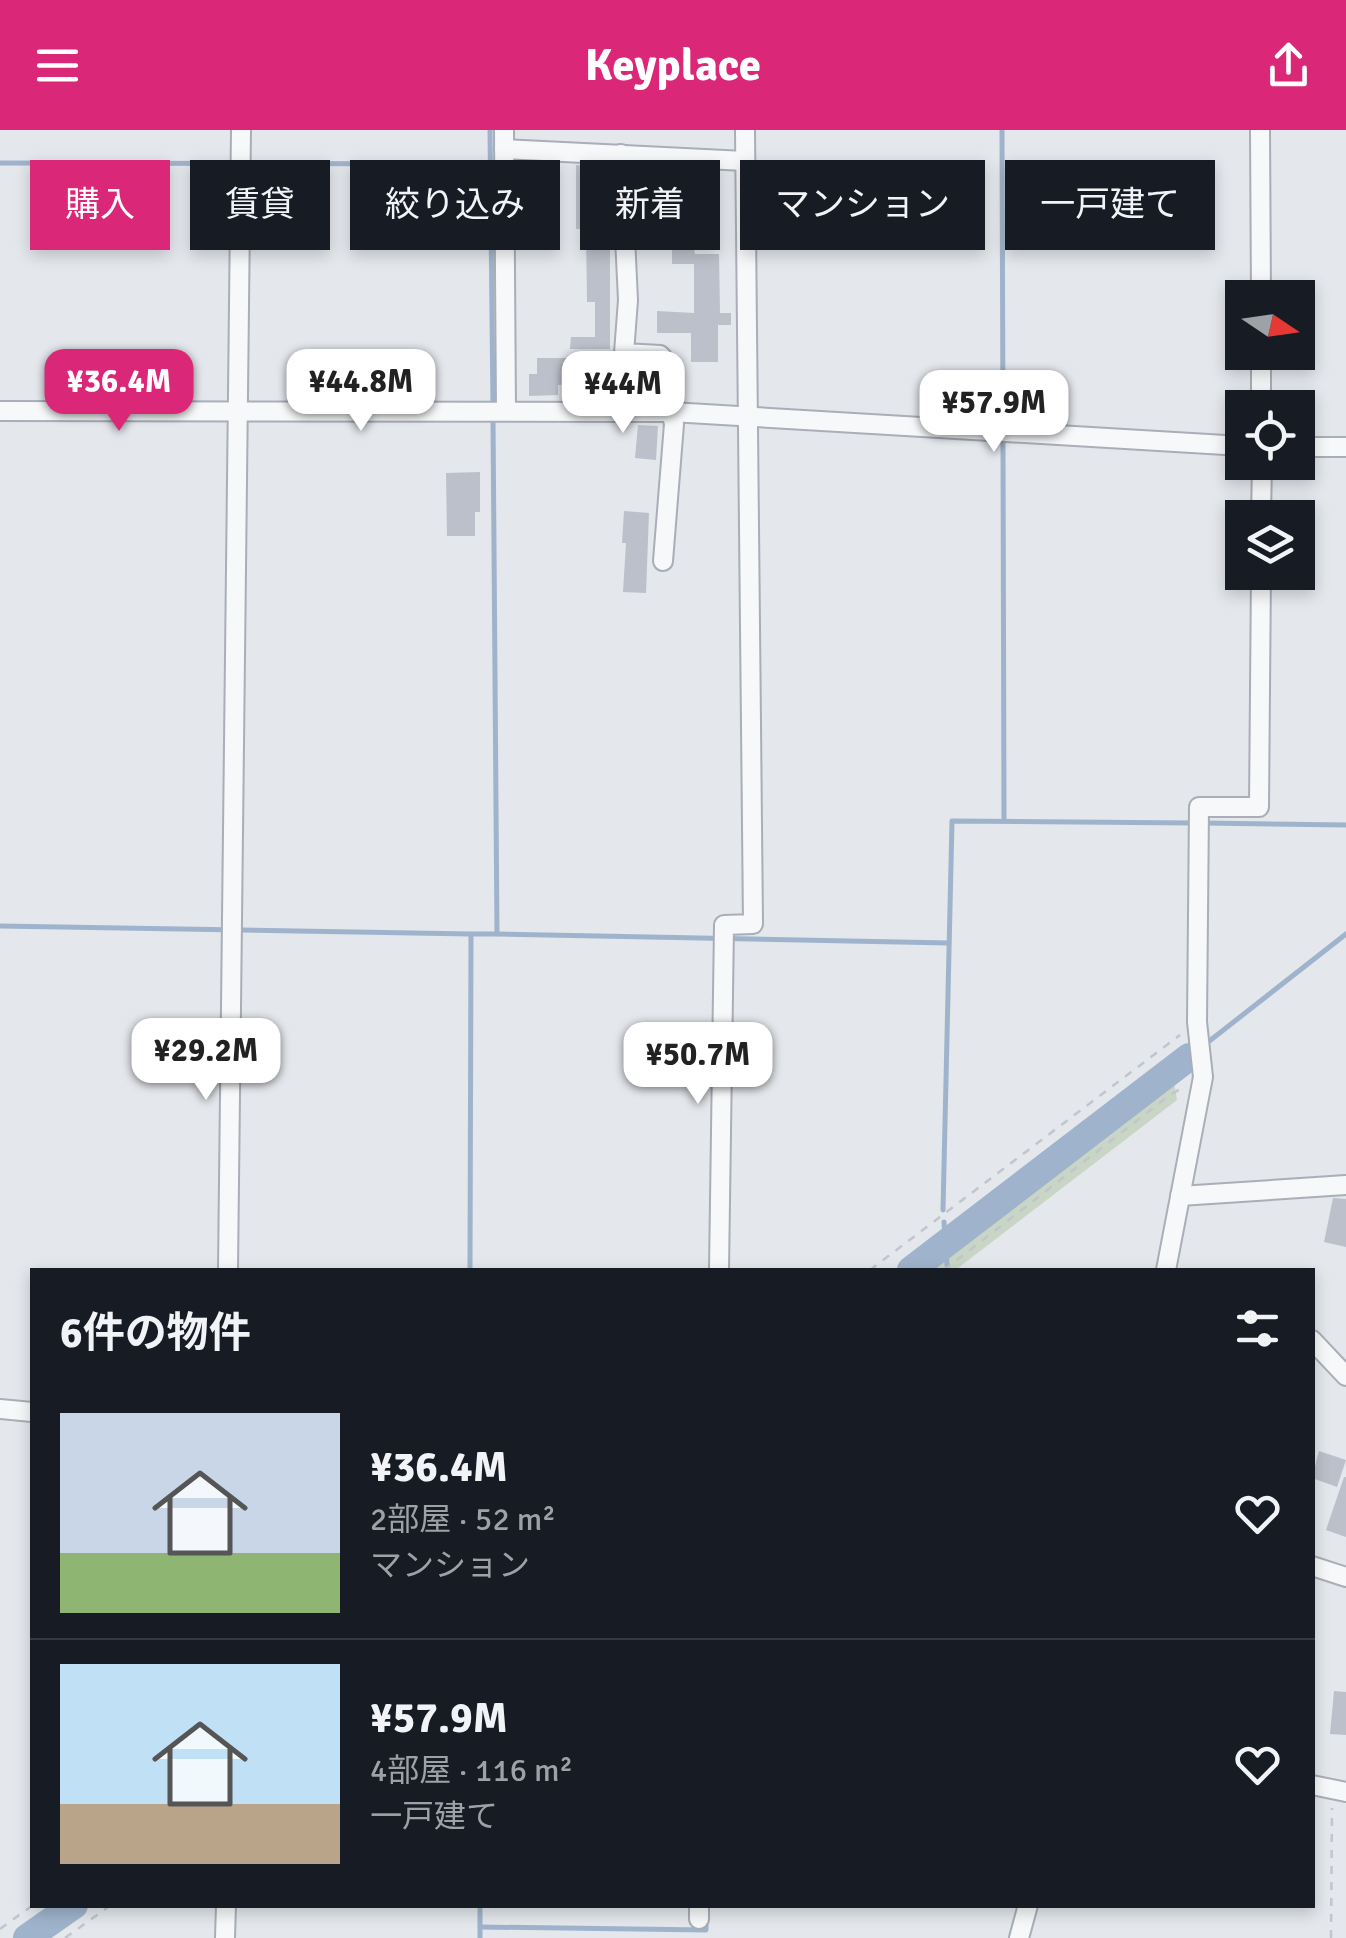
<!DOCTYPE html>
<html lang="ja">
<meta charset="utf-8">
<style>
body{margin:0;font-family:Signika,"Noto Sans JP",sans-serif;background:#242831;color:#f1f3f6;height:100vh;display:flex;flex-direction:column;font-size:38px;white-space:nowrap}
*{box-sizing:border-box;margin:0}
p{font-size:32px;color:#9ea1a6}
.icon{flex:none;width:55px;height:55px;fill:none;stroke:currentColor;stroke-width:2;stroke-linecap:round;stroke-linejoin:round}
.map{position:relative;flex:1;overflow:hidden}
.sheet{position:absolute;left:30px;top:1138px;width:1285px;height:640px;display:flex;flex-direction:column;background:#171b24;border-radius:0px;box-shadow:0 5px 15px #0003}
.sheet>*{flex:none}
.top-card{position:absolute;left:30px;top:30px;width:1288px;height:90px;display:flex;gap:20px}
.needle{width:65px;rotate:103deg}
.tools{position:absolute;left:1225px;top:150px;display:grid;gap:20px}
.tools a{display:grid;place-items:center;width:90px;height:90px;border-radius:0px;background:#171b24;box-shadow:0 5px 15px #0003;font-size:50px}
.price{position:absolute;translate:-50% -85px;padding:0 22px;border-radius:20px;background:#fff;color:#222;font-size:32px;line-height:65px;filter:drop-shadow(0 2px 5px #0008)}
.price::after{content:'';position:absolute;left:50%;top:60px;width:30px;height:22px;margin-left:-15px;background:inherit;clip-path:polygon(0 0,100% 0,50% 100%)}
.price.current{background:#db2777;color:#fff}
ul{padding:0;list-style:none}
li{display:flex;align-items:center;gap:30px;height:250px;padding:0 30px}
li+li{border-top:2px solid #363941}
li span{display:grid;place-items:center;flex:none;width:280px;height:200px;border-radius:0px;color:#555}
li>.icon{margin-inline-start:auto}
span .icon{width:120px;height:120px;fill:#fffc;stroke-width:1}
li b{font-size:42px}
h2{display:flex;justify-content:space-between;align-items:center;height:120px;padding:0 30px;font-size:42px}
.tag{padding:0 35px;border-radius:0px;background:#171b24;box-shadow:0 5px 15px #0003;font-size:35px;line-height:90px}
.tag.current{background:#db2777;color:#fff}
header{display:flex;justify-content:space-between;align-items:center;height:130px;padding:0 30px;background:#db2777;color:#fff;font-size:45px;font-weight:700}
.map>svg:first-child{display:block}
.green{fill:#c9d6c5}
.lines{fill:none;stroke-linecap:round;stroke-linejoin:round}
.stream{stroke:#9fb4cc;stroke-width:5}
.river{stroke:#9fb4cc;stroke-width:28}
.building{fill:#bbc0ca}
.street-casing{stroke:#a9aeb7;stroke-width:22}
.path{stroke:#c2c5cb;stroke-width:2.5;stroke-dasharray:8 8;stroke-linecap:butt}
.street{stroke:#f7f8fa;stroke-width:18}
</style>
<header><svg class="icon" aria-label="menu" viewBox="0 0 24 24"><path d="M4 6h16M4 12h16M4 18h16"/></svg>Keyplace<svg class="icon" aria-label="share" viewBox="0 0 24 24"><path d="M12 15V3M7 8l5-5 5 5M5 13v7h14v-7"/></svg></header>
<div class="map">
<svg width="1346" height="1808" viewBox="0 0 1346 1808">
<rect width="100%" height="100%" fill="#e4e7ec"/>
<!-- green -->
<path class="green" d="M1174,952L1177,970L958,1138L931,1140Z"/>
<g class="lines">
<!-- stream -->
<g class="stream">
<path d="M490,0L493,277"/>
<path d="M1002,0L1003,296"/>
<path d="M0,33L491,34"/>
<path d="M1003,310L1004,691"/>
<path d="M1204,693L1346,695"/>
<path d="M0,796L471,804"/>
<path d="M497,804L949,813"/>
<path d="M1203,916L1346,804"/>
<path d="M943,1080L952,691L1193,693"/>
<path d="M944,1092L947,1135"/>
<path d="M470,1140L471,804H497L493,288"/>
<path d="M480,1797L706,1800V1788"/>
<path d="M480,1808V1775"/>
</g>
<!-- river -->
<g class="river">
<path d="M911,1140L1189,927"/>
<path d="M27,1808L74,1775"/>
</g>
</g>
<!-- building -->
<g class="building">
<path d="M576,35L609,37L611,82L600,83L601,118H610V219H570L571,207H595V172H587L586,99H576Z"/>
<path d="M672,119H694L695,124H719L720,183H731V195H718V232H691V203H657V181L694,183V134H672Z"/>
<path d="M537,228H568V254L558,255V265L529,266V244H537Z"/>
<path d="M628,236L651,237V264H615V269H583V249H628Z"/>
<path d="M638,295L658,296L656,330L635,328Z"/>
<path d="M480,342V382H475V406H447L446,343Z"/>
<path d="M624,381L649,383L646,463L623,462L626,413H622Z"/>
<path d="M1333,1068L1346,1069V1117L1324,1112Z"/>
<path d="M1319,1321L1346,1330L1337,1357L1312,1348Z"/>
<path d="M1344,1347H1346V1407L1326,1400Z"/>
<path d="M1334,1561L1346,1562V1605L1330,1604Z"/>
</g>
<g class="lines">
<!-- street casing -->
<g class="street-casing">
<g id="street">
<path d="M504,0L506,281"/>
<path d="M1260,0L1261,168"/>
<path d="M504,19L745,31"/>
<path d="M621,24L628,170L624,223L660,225L666,232L667,262L674,294L663,431"/>
<path d="M1261,222V278"/>
<path d="M0,281L671,282L1242,316"/>
<path d="M1298,317H1346"/>
<path d="M1261,388L1262,332"/>
<path d="M1180,1066L1346,1055"/>
<path d="M228,1140L241,0"/>
<path d="M719,1140L724,795L753,794L745,0"/>
<path d="M1166,1140L1203,947L1197,892L1199,677H1259L1261,442"/>
<path d="M1312,1210L1346,1246"/>
<path d="M0,1279L32,1282"/>
<path d="M1312,1436L1346,1447"/>
<path d="M1312,1655L1346,1662"/>
<path d="M699,1789V1775"/>
<path d="M225,1808L226,1775"/>
<path d="M1019,1808L1028,1775"/>
</g>
</g>
<!-- path -->
<g class="path">
<path d="M870,1140L1180,905"/>
<path d="M944,1140L1170,965L1184,957"/>
<path d="M0,1799L33,1775"/>
<path d="M65,1808L111,1775"/>
<path d="M1331,1808L1332,1678"/>
</g>
<!-- street -->
<use href="#street" class="street"/>
</g>
</svg>
<div class="tools">
<a><svg class="needle" viewBox="-14 -14 28 28"><path d="M0-13l5 13h-10z" fill="#e53935"/><path d="M0 13l5-13h-10z" fill="#9ea1a6"/></svg></a>
<a><svg class="icon" aria-label="locate" viewBox="0 0 24 24"><circle cx="12" cy="12" r="6"/><path d="M12 2v4M12 18v4M2 12h4M18 12h4"/></svg></a>
<a><svg class="icon" aria-label="layers" viewBox="0 0 24 24"><path d="M12 4l9 5-9 5-9-5zM3 14l9 5 9-5"/></svg></a>
</div>
<b class="price current" style="left:119px;top:304px">¥36.4M</b>
<b class="price" style="left:361px;top:304px">¥44.8M</b>
<b class="price" style="left:623px;top:306px">¥44M</b>
<b class="price" style="left:994px;top:325px">¥57.9M</b>
<b class="price" style="left:206px;top:973px">¥29.2M</b>
<b class="price" style="left:698px;top:977px">¥50.7M</b>
<div class="top-card">
<a class="tag current">購入</a>
<a class="tag">賃貸</a>
<a class="tag">絞り込み</a>
<a class="tag">新着</a>
<a class="tag">マンション</a>
<a class="tag">一戸建て</a>
</div>
<section class="sheet">
<h2>6件の物件<svg class="icon" aria-label="filters" viewBox="0 0 24 24"><path d="M4 7h16M4 17h16"/><circle cx="9" cy="7" r="2"/><circle cx="15" cy="17" r="2"/></svg></h2>
<ul>
<li><span style="background:linear-gradient(#c9d6e8 70%,#8fb573 0)"><svg class="icon" aria-label="home" viewBox="0 0 24 24"><path d="M3 11l9-7 9 7M6 9v11h12V9"/></svg></span><div><b>¥36.4M</b><p>2部屋 · 52 m²</p><p>マンション</p></div><svg class="icon" aria-label="heart" viewBox="0 0 24 24"><path d="M12 20l-8-8c-3-5 5-10 8-4 3-6 11-1 8 4z"/></svg></li>
<li><span style="background:linear-gradient(#bfe0f5 70%,#b9a48a 0)"><svg class="icon" aria-label="home" viewBox="0 0 24 24"><path d="M3 11l9-7 9 7M6 9v11h12V9"/></svg></span><div><b>¥57.9M</b><p>4部屋 · 116 m²</p><p>一戸建て</p></div><svg class="icon" aria-label="heart" viewBox="0 0 24 24"><path d="M12 20l-8-8c-3-5 5-10 8-4 3-6 11-1 8 4z"/></svg></li>
</ul>
</section>
</div>
